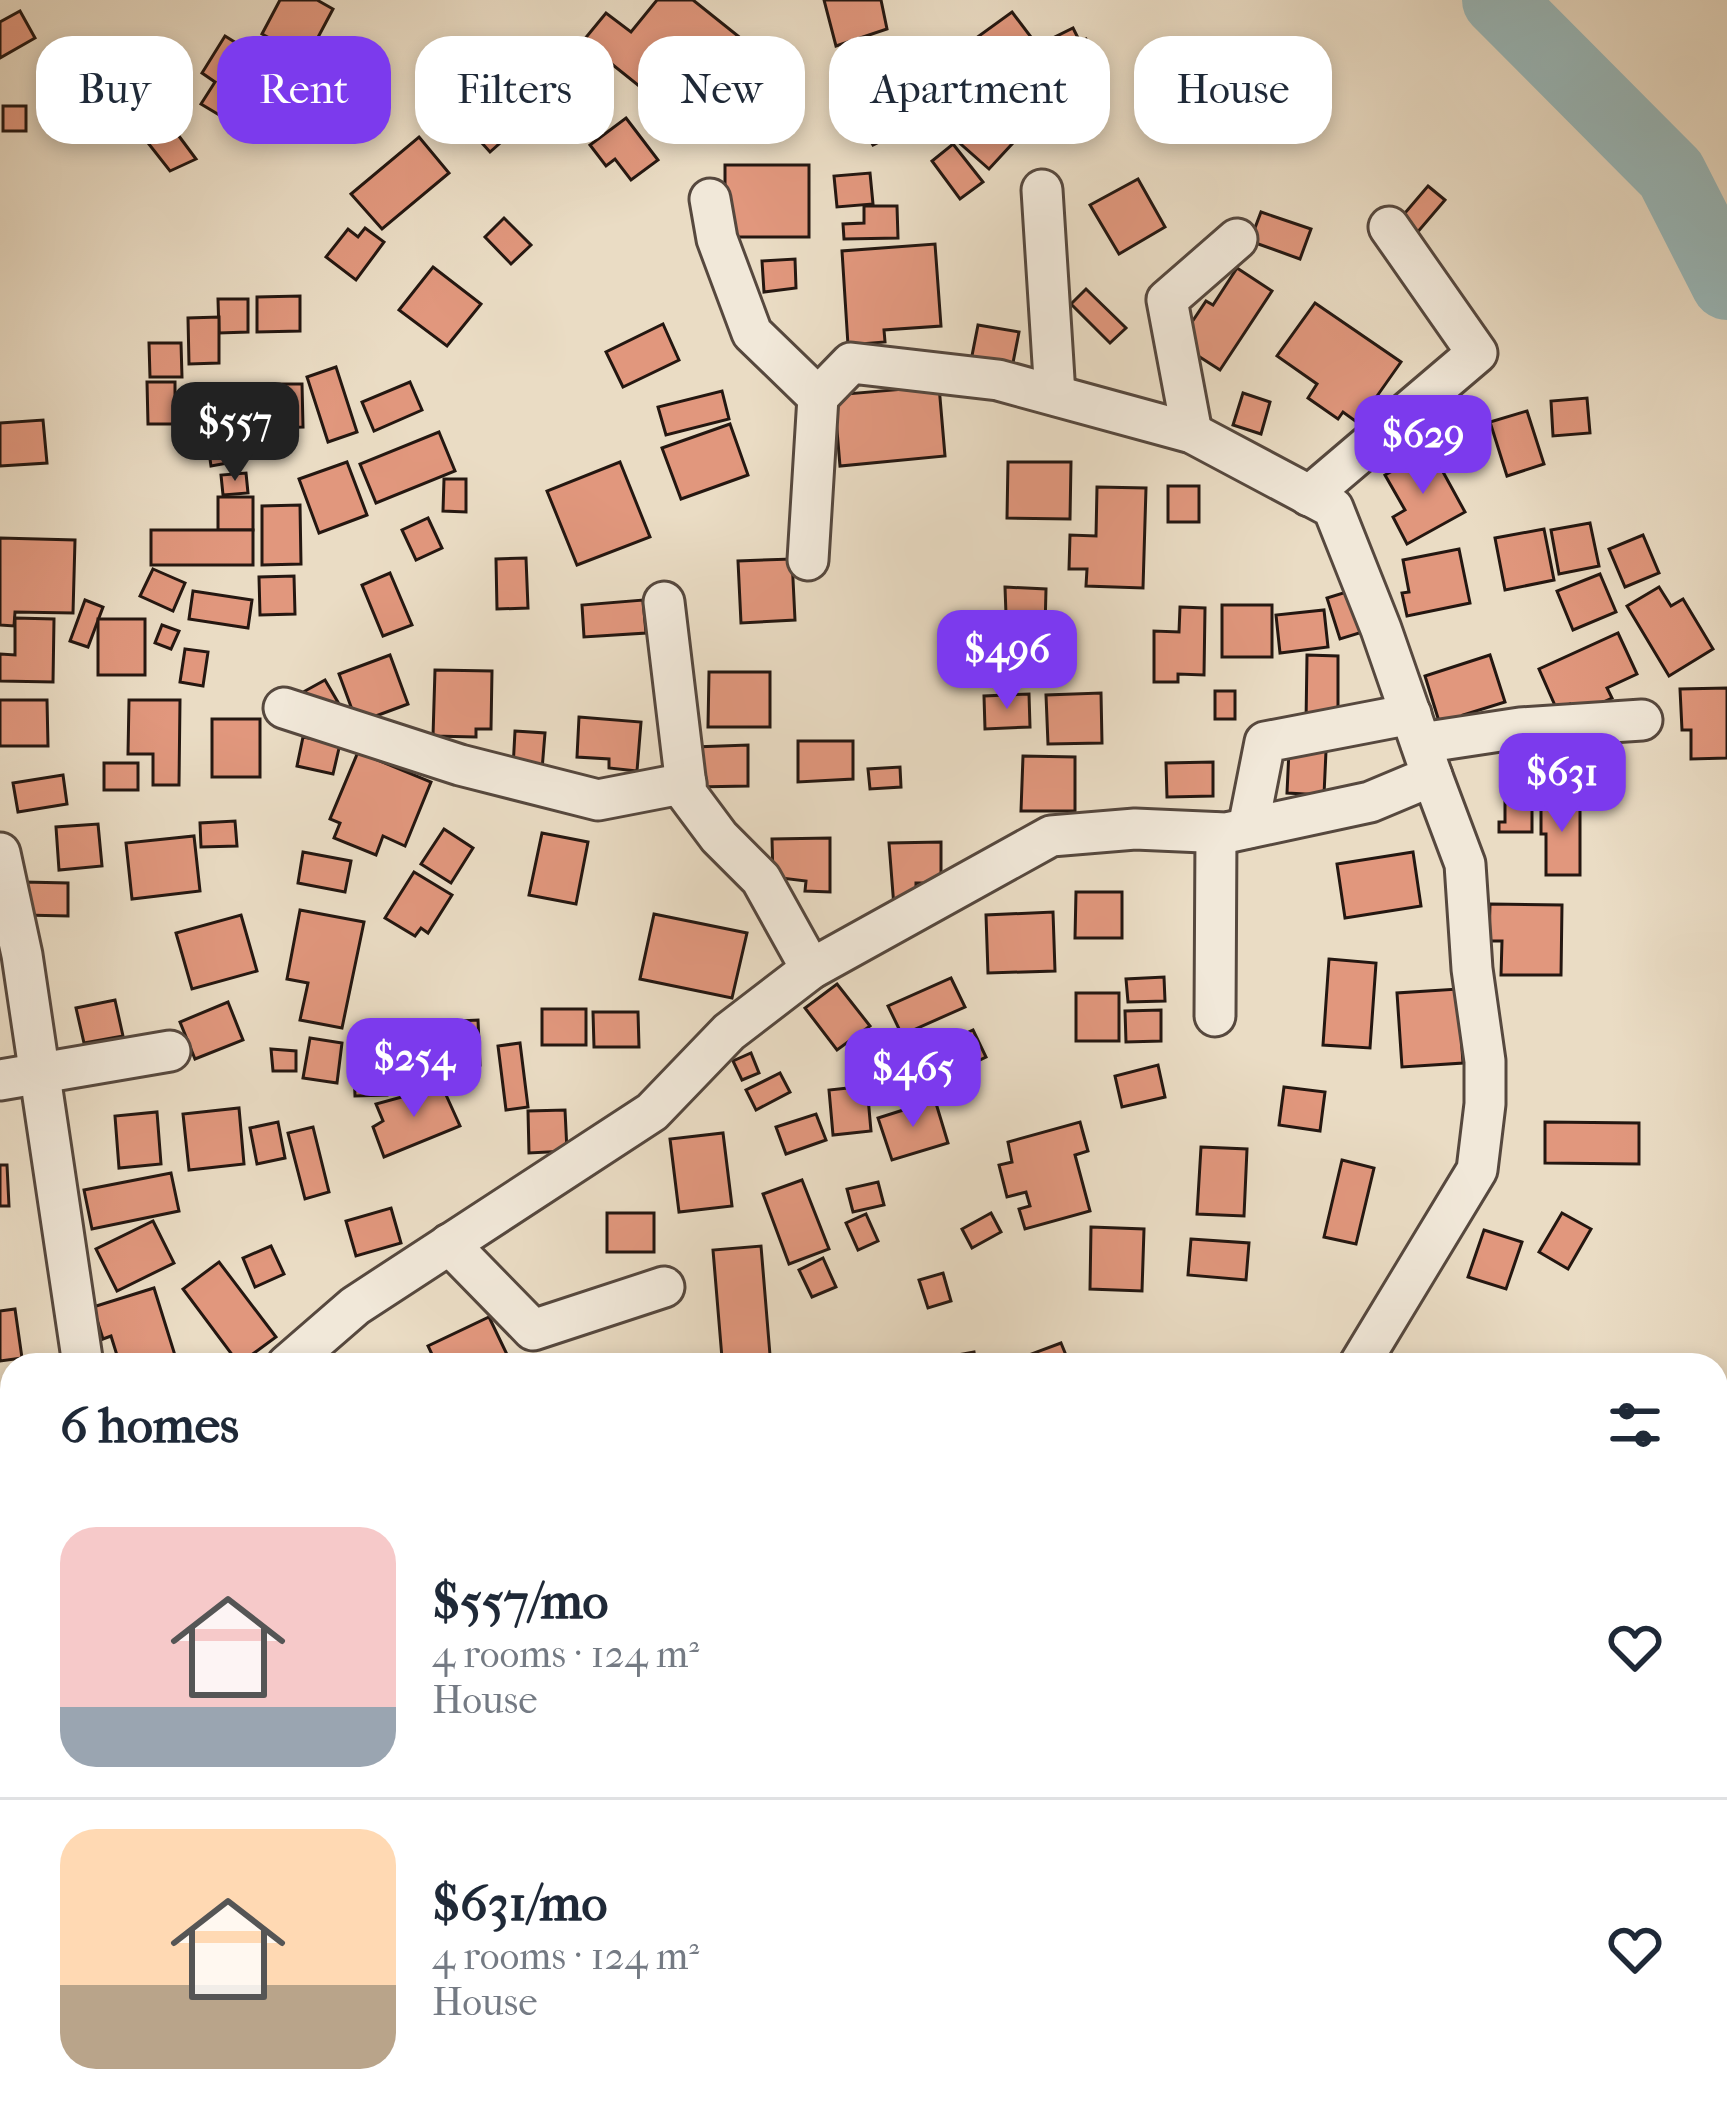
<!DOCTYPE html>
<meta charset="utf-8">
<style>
body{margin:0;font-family:"IM FELL French Canon",serif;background:#f6f6f7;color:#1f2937;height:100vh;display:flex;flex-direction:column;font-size:45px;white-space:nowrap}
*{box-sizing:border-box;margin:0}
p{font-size:39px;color:#747a83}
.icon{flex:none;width:66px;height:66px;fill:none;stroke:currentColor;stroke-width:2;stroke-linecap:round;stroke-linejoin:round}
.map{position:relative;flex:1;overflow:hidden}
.panel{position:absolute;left:0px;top:1353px;width:1728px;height:771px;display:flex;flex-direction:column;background:#fff;border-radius:36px 36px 0 0;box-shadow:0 6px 18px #0003}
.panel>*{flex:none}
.banner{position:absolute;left:36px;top:36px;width:1656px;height:108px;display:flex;gap:24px}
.price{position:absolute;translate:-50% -102px;padding:0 27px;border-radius:24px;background:#7c3aed;color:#fff;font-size:39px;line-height:78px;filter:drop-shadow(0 3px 6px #0008)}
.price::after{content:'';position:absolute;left:50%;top:72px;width:36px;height:27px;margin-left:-18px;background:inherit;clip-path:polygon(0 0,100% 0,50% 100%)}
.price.active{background:#222;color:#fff}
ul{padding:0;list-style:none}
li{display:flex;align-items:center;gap:36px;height:300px;padding:0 60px}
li+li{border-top:3px solid #e0e1e3}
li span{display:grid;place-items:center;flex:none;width:336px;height:240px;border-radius:36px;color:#555}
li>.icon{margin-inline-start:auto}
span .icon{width:144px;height:144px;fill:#fffc;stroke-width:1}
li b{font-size:51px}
h2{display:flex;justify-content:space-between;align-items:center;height:144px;padding:0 60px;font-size:51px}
.pill{padding:0 42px;border-radius:36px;background:#fff;box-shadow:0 6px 18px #0003;font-size:42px;line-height:108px}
.pill.active{background:#7c3aed;color:#fff}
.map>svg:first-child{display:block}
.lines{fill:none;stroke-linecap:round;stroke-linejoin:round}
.river{stroke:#9ababc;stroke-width:72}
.building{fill:#e1977d;stroke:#241711;stroke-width:3}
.street-casing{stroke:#56483e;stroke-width:45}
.street{stroke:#f1e8d9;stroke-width:39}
</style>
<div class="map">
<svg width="1727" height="2122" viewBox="0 0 1727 2122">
<rect width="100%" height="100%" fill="#eadcc4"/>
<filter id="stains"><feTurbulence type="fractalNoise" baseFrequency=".00167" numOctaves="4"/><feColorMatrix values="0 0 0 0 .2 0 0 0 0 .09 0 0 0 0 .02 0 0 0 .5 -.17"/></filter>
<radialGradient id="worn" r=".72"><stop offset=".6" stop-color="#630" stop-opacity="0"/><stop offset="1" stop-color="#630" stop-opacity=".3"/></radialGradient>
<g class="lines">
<!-- river -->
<path class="river" d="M1498,0L1671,174L1727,284"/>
</g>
<!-- building -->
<g class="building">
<path d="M280,0H317L333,9L307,58L262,34Z"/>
<path d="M657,0H693L743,40L679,118L583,41L606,13L631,32Z"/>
<path d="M824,0H881L887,29L836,46Z"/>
<path d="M20,11L35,38L0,58V22Z"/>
<path d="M1012,12L1037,45L978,88L954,54Z"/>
<path d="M1073,28L1080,42L1086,39L1106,77L1065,98L1045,60L1057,54L1049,40Z"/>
<path d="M225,36L278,69L241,128L201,104L215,82L202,73Z"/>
<path d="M481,69L527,119L490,152L445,102Z"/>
<path d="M909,71L933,127L909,138L885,81Z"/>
<path d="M989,98L1025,130L989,169L954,138Z"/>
<path d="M874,102L891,136L873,145L855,112Z"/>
<rect x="3" y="106" width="23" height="25"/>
<path d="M164,116L196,159L170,171L141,134Z"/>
<path d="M626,118L658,160L631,180L615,159L606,166L590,145Z"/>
<path d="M419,137L449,173L382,229L351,194Z"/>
<path d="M953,144L983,182L960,199L932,161Z"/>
<rect x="725" y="165" width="84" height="72"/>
<path d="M870,173L873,204L837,207L834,176Z"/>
<path d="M1138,179L1165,227L1119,254L1090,205Z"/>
<path d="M1428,186L1445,200L1410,241L1393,227Z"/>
<path d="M864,206H897L898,238L844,239L843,224L864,223Z"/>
<path d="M1261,212L1311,229L1300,259L1250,241Z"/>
<path d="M504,218L531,245L511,264L485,237Z"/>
<path d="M365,228L384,242L356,280L326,257L348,229L358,237Z"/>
<path d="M935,244L941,326L884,330L885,342L848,345L842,251Z"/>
<path d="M795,259L796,288L764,292L762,261Z"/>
<path d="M433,267L481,304L447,346L399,310Z"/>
<path d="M1237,268L1272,291L1220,370L1178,343L1206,301L1213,305Z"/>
<path d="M1086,289L1126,328L1110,343L1071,304Z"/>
<path d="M300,296V331L257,332V297Z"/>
<path d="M218,299H248V332L219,333Z"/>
<path d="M1315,303L1401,362L1358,423L1343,412L1338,419L1308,398L1317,384L1277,356Z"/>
<path d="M219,317V363L189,364L188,318Z"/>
<path d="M663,324L679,360L623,387L606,352Z"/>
<path d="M978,325L1019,332L1010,378L969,371Z"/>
<path d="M149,343H181L182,377H150Z"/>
<path d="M336,367L357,432L328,442L307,377Z"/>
<path d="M147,382H175V424H148Z"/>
<path d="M410,382L422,410L374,431L362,402Z"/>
<path d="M233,384L244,460L211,466L200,389Z"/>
<path d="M268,384H302L303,427L269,428Z"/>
<path d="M939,386L945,456L840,466L834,395Z"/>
<path d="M722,391L729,419L666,435L658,407Z"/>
<path d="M1243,393L1270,402L1261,434L1233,425Z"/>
<path d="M1587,398L1590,433L1553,436L1551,401Z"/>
<path d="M1527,411L1544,464L1507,476L1490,422Z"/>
<path d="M43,420L47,463L0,466V423Z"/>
<path d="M730,424L748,475L681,499L662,448Z"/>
<path d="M439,432L455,471L376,503L360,464Z"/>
<path d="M1431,450L1465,512L1407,544L1393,517L1405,510L1385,475Z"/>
<path d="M347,462L367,515L319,533L299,479Z"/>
<path d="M620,462L650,537L577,565L547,491Z"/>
<path d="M1008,462H1071L1070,519L1007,518Z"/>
<path d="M246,473L248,493L223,495L221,475Z"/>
<path d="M444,479H466V512L443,511Z"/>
<rect x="1168" y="486" width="31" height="36"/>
<path d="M1097,487L1146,488L1143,588L1086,586L1087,569H1069L1070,535L1096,536Z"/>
<rect x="218" y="497" width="35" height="33"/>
<path d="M300,505L301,564L262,565V506Z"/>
<path d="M428,518L442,548L416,560L402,530Z"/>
<path d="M1590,523L1599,566L1559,574L1551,530Z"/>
<path d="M1544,529L1554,580L1505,590L1495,538Z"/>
<rect x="151" y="530" width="102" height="35"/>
<path d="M1643,535L1659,573L1625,587L1609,549Z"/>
<path d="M0,538L75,540L73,613L15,612L14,626L0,625Z"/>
<path d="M1459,549L1470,603L1407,616L1402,593L1409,592L1403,560Z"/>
<path d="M526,558L528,608L497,609L496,559Z"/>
<path d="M792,559L795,620L741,623L738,561Z"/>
<path d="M153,569L185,583L173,611L140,596Z"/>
<path d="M390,573L412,625L383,636L362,585Z"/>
<path d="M1600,574L1616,612L1573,630L1557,591Z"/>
<path d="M294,576L295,614L260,615L259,577Z"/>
<path d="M1005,587L1046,589L1044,669H1008Z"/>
<path d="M1659,587L1671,606L1683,599L1713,649L1669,676L1627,606Z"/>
<path d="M1356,589L1369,630L1340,639L1327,598Z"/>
<path d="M193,591L252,600L248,628L189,619Z"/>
<path d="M85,600L103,607L88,647L70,641Z"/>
<path d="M643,600L646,633L584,637L582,605Z"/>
<rect x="1222" y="605" width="50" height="52"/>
<path d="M1180,607L1205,608L1204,675L1178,674V682H1154V631L1179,632Z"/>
<path d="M1324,610L1328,647L1280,653L1276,615Z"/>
<path d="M15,618L54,619L53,682L0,681V654L15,655Z"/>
<rect x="98" y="619" width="47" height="56"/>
<path d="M162,625L179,631L171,649L155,643Z"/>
<path d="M1618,633L1637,674L1607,688L1612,698L1575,715L1570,704L1557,710L1539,669Z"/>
<path d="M185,649L208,652L203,686L180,682Z"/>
<path d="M390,655L408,704L357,723L339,674Z"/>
<path d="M1307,655L1338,656V724L1306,723Z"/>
<path d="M1490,655L1505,702L1463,715L1465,723L1442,731L1425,676Z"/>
<path d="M435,670L492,671L491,729H476V737L433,736Z"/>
<path d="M709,672H770V727H708Z"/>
<path d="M325,680L339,704L318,715L305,691Z"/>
<path d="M1727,688V758L1691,759V730H1682L1680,689Z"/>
<rect x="1215" y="691" width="20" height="28"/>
<path d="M1101,693L1102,743L1048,744L1046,695Z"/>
<path d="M1029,694L1030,727L985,729L984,696Z"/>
<path d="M0,700H47L48,746H0Z"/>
<path d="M129,700H180L179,785H153V754H128Z"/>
<path d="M579,717L641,722L637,771L609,768V759L577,757Z"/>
<rect x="212" y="719" width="48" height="58"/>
<path d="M515,731L545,733L542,770L513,768Z"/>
<path d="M303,737L340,744L333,774L297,766Z"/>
<path d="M798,741H853V779L798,782Z"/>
<path d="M748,745V786L695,787L694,747Z"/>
<path d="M1289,750L1326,751L1324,795L1287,793Z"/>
<path d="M358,752L431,782L405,846L383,836L376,855L334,838L340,823L330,819Z"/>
<path d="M1023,756L1075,757V811H1021Z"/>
<path d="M1213,762V796L1167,797L1166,763Z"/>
<rect x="104" y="763" width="34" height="27"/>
<path d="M900,767L901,787L870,789L868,769Z"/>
<path d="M63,775L67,804L18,812L13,783Z"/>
<path d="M1505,793L1532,794V832H1499V822H1505Z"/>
<path d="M1541,798L1580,799V875H1546V834H1541Z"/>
<path d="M235,821L237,846L201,847L200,823Z"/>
<path d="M98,824L102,866L59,870L56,827Z"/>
<path d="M444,829L473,848L451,883L421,864Z"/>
<path d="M542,833L588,842L576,904L529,895Z"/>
<path d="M194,836L200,891L132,899L126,843Z"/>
<path d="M830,838V892L805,891L806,881L773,877L772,839Z"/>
<path d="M941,842V883H916V907H894L889,843Z"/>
<path d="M303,852L351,861L345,892L298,883Z"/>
<path d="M1413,852L1421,906L1345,918L1337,864Z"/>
<path d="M414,872L452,895L428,933L421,928L415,936L385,918Z"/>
<path d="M23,882L68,883V916L23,915Z"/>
<path d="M1076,892H1122V938H1075Z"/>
<path d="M1490,904L1562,905L1561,975H1501L1502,941H1489Z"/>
<path d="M300,910L364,922L342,1028L300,1020L308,983L287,979Z"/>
<path d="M1053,912L1055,971L988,973L986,915Z"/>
<path d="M654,914L747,933L732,998L640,979Z"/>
<path d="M241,915L257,971L192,989L176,933Z"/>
<path d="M1329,959L1376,963L1370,1048L1323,1045Z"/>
<path d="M1164,977L1165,1001L1128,1002L1126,979Z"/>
<path d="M951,978L965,1007L902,1035L888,1006Z"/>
<path d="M837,984L870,1026L837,1050L805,1008Z"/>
<path d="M1458,989L1463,1063L1402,1067L1397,993Z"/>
<rect x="1076" y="993" width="43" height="48"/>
<path d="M115,1000L123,1036L84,1043L76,1008Z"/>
<path d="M228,1002L243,1040L195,1059L180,1022Z"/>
<rect x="542" y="1009" width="44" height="36"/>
<path d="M1161,1010V1041L1126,1042L1125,1011Z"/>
<path d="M593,1012H638L639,1047H594Z"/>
<path d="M478,1020L480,1065L451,1066V1078L421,1080L419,1023Z"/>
<path d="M973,1030L986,1057L925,1086L912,1059Z"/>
<path d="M414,1033L415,1083L387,1084V1095L355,1096L353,1035Z"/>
<path d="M310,1038L342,1043L337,1083L303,1078Z"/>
<path d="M520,1043L528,1107L506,1110L498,1046Z"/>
<path d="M271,1049L296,1051V1071H273Z"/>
<path d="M751,1053L759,1073L742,1080L733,1061Z"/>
<path d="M1158,1065L1165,1097L1122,1107L1115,1076Z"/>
<path d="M780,1073L790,1092L756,1110L746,1090Z"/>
<path d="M442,1086L460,1126L384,1157L373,1127L383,1121L376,1104Z"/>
<path d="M867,1086L871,1131L833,1135L829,1090Z"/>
<path d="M1284,1087L1325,1092L1320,1131L1279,1125Z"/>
<path d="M935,1100L948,1143L892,1160L878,1118Z"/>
<path d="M239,1108L244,1164L189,1170L183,1114Z"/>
<path d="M565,1110L567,1151L529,1153L528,1111Z"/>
<path d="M157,1112L161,1164L119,1168L115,1116Z"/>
<path d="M816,1114L826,1140L786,1154L776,1127Z"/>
<path d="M278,1122L285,1158L257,1164L250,1128Z"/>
<path d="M1080,1122L1088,1151L1075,1155L1090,1211L1025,1229L1019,1209L1030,1206L1026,1192L1007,1197L999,1165L1012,1162L1008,1142Z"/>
<path d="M1545,1122L1639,1123V1164L1545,1163Z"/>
<path d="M313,1127L329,1192L305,1199L288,1133Z"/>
<path d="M723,1133L732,1206L679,1212L670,1139Z"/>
<path d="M1201,1147L1247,1149L1244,1216L1197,1214Z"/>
<path d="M1342,1160L1374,1168L1356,1244L1324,1237Z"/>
<path d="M0,1165H7L9,1206H0Z"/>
<path d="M171,1173L179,1211L92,1229L84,1190Z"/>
<path d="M802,1180L829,1249L789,1264L763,1194Z"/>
<path d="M878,1182L884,1205L853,1212L847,1189Z"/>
<path d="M391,1208L401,1243L356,1256L346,1221Z"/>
<rect x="607" y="1213" width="47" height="39"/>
<path d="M991,1213L1001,1232L972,1248L962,1229Z"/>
<path d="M1562,1213L1591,1229L1568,1269L1539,1252Z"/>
<path d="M866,1214L878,1241L858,1250L846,1223Z"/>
<path d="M153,1221L174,1263L117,1291L96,1249Z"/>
<path d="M1091,1227L1144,1229L1142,1291L1090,1289Z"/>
<path d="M1484,1230L1522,1242L1506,1289L1468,1277Z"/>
<path d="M1191,1239L1249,1243L1246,1280L1188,1275Z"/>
<path d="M271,1246L284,1274L255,1287L243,1258Z"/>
<path d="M761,1246L770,1355L722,1358L713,1250Z"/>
<path d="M823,1258L836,1287L812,1297L799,1270Z"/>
<path d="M219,1262L276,1337L239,1364L183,1289Z"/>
<path d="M943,1273L951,1301L928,1308L919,1280Z"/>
<path d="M154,1288L178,1365H120L111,1336L103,1339L93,1307Z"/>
<path d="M15,1309L22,1358L0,1361V1311Z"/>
<path d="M489,1317L512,1365H437L428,1346Z"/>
<path d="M1061,1343L1070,1365H1011L1010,1362Z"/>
<path d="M974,1352L976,1365H931L930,1360Z"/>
<path d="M12,1426V1493H0V1427Z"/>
<path d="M1716,1446H1723L1725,1523H1716Z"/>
<rect x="0" y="1530" width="12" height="55"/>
<path d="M0,1613L12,1615V1668L0,1667Z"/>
<path d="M1716,1655L1727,1659V1682L1716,1711Z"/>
<path d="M9,1706L12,1707V1756L0,1751V1726Z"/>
<path d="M0,1935L12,1938V1996L0,1993Z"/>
<rect x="68" y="2112" width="53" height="10"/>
<path d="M221,2112H306L302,2122H217Z"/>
<path d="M647,2112H708L722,2119L641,2122Z"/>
<path d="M822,2112H894L898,2122H822L818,2113Z"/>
<rect x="923" y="2112" width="31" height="10"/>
<path d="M1103,2112H1175L1173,2122H1083L1084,2118L1102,2121Z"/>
<path d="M1288,2112H1338L1337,2122H1297V2117L1288,2115Z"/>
<rect x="1345" y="2112" width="28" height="10"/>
</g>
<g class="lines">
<!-- street casing -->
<g class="street-casing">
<g id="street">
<path d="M1042,190L1055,395"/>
<path d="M710,199L717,239L752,333L818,397"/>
<path d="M1192,433L1167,300L1237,239"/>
<path d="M1309,496L1477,353L1389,227"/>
<path d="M664,602L687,794L719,837L761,879L811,969"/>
<path d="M284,708L460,765L598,800L686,783"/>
<path d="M1421,743L1520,728L1642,720"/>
<path d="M1248,828L1265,742L1411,714"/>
<path d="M0,853L22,955L83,1365"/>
<path d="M1215,1016L1216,833"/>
<path d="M0,1080L170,1051"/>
<path d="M449,1244L533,1330L664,1287"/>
<path d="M287,1365L355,1306L652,1112L729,1032L811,969L1051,836L1135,829L1226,833L1370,802L1432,776L1381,629L1333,508L1192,433L998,380L851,363L818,397L808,560"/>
<path d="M1359,1365L1477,1170L1485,1104V1061L1472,969L1465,864L1432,776"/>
<path d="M0,1514H12"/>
<path d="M1716,1748L1727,1761"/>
<path d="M1716,1924L1727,1909"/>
<path d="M0,2013L12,2020"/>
<path d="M1716,2033L1727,2035"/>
<path d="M168,2112L170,2122"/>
<path d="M370,2112L438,2122"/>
<path d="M4,2122L12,2110"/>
<path d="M328,2122L332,2112"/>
<path d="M486,2122L521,2117L531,2112"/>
<path d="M1252,2122L1255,2112"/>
<path d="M1584,2122L1590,2112"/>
</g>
</g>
<!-- street -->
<use href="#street" class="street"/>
</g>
<rect width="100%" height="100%" filter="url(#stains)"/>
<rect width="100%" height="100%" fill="url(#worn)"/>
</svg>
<b class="price active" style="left:235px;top:484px">$557</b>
<b class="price" style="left:1423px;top:497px">$629</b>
<b class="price" style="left:1007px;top:712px">$496</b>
<b class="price" style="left:1562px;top:835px">$631</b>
<b class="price" style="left:414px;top:1120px">$254</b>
<b class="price" style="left:913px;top:1130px">$465</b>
<div class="banner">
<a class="pill">Buy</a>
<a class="pill active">Rent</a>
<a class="pill">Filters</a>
<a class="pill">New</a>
<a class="pill">Apartment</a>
<a class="pill">House</a>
</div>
<section class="panel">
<h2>6 homes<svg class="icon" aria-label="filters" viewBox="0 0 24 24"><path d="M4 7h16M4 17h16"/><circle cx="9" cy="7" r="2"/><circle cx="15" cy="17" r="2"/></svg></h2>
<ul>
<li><span style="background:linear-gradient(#f6c9c9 75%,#9aa5b1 0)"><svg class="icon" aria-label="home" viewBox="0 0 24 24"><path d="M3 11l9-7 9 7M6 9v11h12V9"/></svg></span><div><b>$557/mo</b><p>4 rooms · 124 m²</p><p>House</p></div><svg class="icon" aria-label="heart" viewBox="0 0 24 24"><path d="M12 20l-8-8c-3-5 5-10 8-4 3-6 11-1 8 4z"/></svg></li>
<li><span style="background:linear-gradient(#ffd9b3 65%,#b9a48a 0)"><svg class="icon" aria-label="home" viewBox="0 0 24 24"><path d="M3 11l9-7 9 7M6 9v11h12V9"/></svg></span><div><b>$631/mo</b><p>4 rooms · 124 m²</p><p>House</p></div><svg class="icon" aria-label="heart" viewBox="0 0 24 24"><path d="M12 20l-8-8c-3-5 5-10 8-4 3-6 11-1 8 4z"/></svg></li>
</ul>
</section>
</div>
